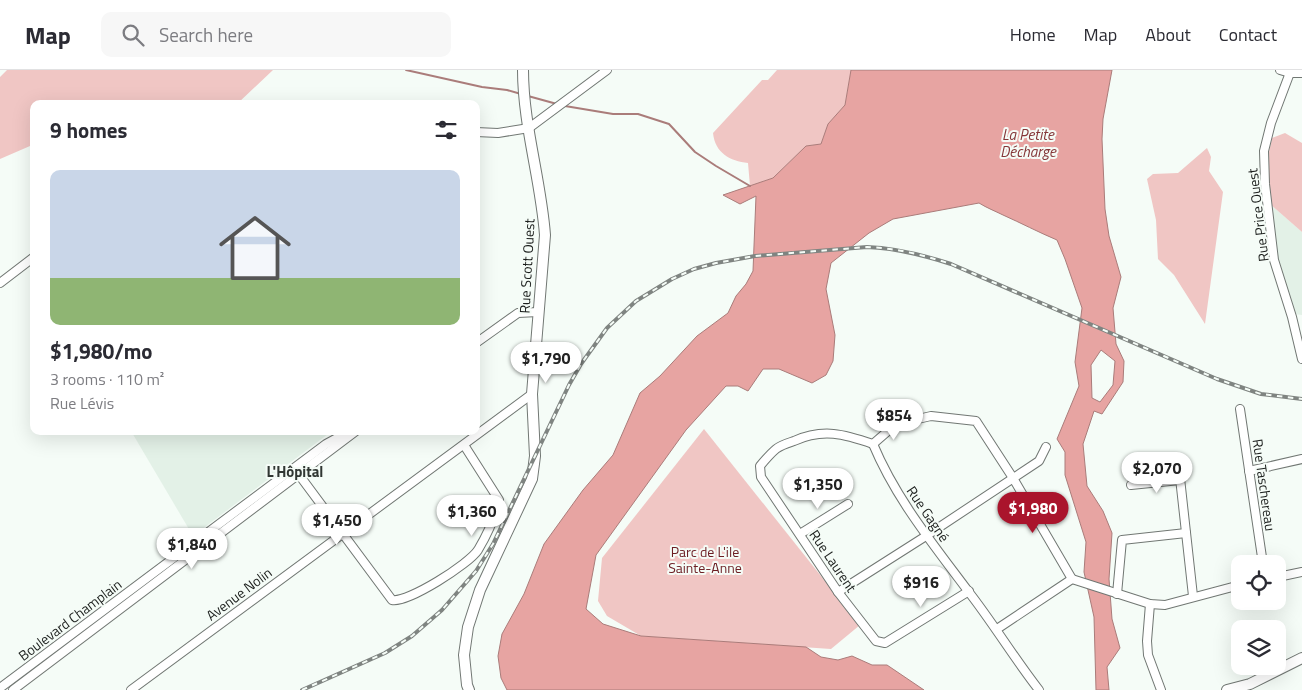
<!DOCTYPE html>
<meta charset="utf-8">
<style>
body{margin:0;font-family:"Titillium Web",sans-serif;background:#f7f7f7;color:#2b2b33;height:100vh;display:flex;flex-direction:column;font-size:19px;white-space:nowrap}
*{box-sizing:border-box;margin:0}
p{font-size:16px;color:#7c7c81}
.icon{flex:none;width:28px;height:28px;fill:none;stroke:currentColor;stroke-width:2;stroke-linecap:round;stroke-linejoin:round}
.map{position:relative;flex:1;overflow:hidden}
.sheet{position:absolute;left:30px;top:30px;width:450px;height:335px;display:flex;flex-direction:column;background:#fff;border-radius:10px;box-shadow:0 5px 20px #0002}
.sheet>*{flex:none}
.fabs{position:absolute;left:1231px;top:485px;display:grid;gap:10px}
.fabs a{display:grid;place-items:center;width:55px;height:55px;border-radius:10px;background:#fff;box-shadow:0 5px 20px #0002;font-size:25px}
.price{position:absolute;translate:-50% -42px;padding:0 11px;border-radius:18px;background:#fff;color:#222;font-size:16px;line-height:32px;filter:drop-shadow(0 1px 2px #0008)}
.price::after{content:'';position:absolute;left:50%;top:30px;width:15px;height:11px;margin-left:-8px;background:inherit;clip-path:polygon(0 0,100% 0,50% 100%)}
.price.current{background:#aa142c;color:#fff}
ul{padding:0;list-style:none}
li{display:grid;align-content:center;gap:10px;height:265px;padding:0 20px}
li span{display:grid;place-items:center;height:155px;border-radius:10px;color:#555}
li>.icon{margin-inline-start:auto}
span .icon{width:90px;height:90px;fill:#fffc;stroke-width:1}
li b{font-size:21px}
h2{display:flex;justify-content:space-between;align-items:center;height:60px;padding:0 20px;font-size:21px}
header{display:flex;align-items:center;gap:30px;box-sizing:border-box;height:70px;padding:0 25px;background:#fff;border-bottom:1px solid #e1e1e2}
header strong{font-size:24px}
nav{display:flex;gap:28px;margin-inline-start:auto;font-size:18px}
.search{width:350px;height:45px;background:#f7f7f7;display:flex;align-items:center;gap:12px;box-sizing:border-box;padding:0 18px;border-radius:10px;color:#7c7c81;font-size:19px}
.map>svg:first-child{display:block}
.built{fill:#e3f1e7}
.green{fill:#f0c6c4}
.water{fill:#e7a4a2;stroke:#aa7c7a;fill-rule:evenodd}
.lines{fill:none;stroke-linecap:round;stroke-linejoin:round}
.stream{stroke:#aa7c7a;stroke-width:2}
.minor-casing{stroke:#717773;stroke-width:10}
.tertiary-casing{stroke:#717773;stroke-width:12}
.minor{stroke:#fff;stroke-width:8}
.tertiary{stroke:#fff;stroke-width:10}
.rail-casing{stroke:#7f8481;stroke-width:4}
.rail{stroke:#f5fcf7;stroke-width:2;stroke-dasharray:5.5;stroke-linecap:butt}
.labels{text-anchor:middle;stroke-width:4;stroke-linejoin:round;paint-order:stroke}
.street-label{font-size:14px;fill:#1b1e1c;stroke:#f5fcf7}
.park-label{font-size:14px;fill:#6c1e23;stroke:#f5fcf7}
.water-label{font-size:15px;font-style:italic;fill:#843537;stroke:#f5fcf7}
.neighbourhood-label{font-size:15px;font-weight:bold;fill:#313733;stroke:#f5fcf7}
</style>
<header>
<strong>Map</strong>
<div class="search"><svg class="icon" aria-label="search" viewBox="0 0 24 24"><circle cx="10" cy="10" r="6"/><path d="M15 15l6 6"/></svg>Search here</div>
<nav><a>Home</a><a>Map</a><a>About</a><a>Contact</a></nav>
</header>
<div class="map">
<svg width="1302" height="620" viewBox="0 0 1302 620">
<rect width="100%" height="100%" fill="#f5fcf7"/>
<!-- built -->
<g class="built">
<path d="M1270,134L1302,162V245L1294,244L1277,189Z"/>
<path d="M131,361H332L193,466Z"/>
</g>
<!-- green -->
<g class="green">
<path d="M7,0H273L237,34H34V79L30,76L0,89V7Z"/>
<path d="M777,0H851L845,35L828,54L821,74L806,76L773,108L750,116L748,93C730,91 715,83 713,63L762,10H768Z"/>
<path d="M1285,63L1302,73V162L1270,134L1267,91L1272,68Z"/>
<path d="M1207,78L1211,87L1209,101L1223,122L1205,254L1174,205L1158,189L1156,150L1147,109L1153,104L1178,103Z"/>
<path d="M704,359L860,555L831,579L641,566L607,546L598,531L602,488Z"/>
</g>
<!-- water -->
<path class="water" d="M851,0H1112L1103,49L1102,69L1105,139L1109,166L1121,207L1113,238L1116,274L1124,291L1123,312L1102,344L1094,341L1083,374L1087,416L1103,441L1112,463L1109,509L1112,549L1120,578L1107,597L1109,620H1096L1094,547L1084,502L1086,472L1065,405V382L1057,369L1079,316L1075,292L1082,238L1065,189L1057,170C1038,162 1021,153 1003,145C995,141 987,138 979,133L893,149L869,163L831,193L826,219L835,265L833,291L826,305L812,313L779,299H763L748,321L738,316H726L686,360L596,485L586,539L603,554L641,566L806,577L821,587L838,590L852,586L872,595H887L924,620H507L501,608L498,586L502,564L524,524L544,474L583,420L613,385L640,323L660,306L697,266L728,243L736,226L746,214L753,201L756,126L740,134L723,125L773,108L806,76L821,74L828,54L845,35ZM1101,280L1115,291L1113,315L1100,332L1092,328L1091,295Z"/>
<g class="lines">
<!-- stream -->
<g class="stream">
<path d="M406,0L482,17L507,20L521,24"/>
<path d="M528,26L557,34"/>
<path d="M565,36L613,44H638L669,54L695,82L716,96L750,116"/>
</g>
<!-- minor casing -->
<g class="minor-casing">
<g id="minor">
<path d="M1280,0L1290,3H1302"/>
<path d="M1291,0L1271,53L1264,81L1265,114L1274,190L1292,247L1302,289"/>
<path d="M476,62L498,63L529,58L607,0"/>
<path d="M0,213L34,187"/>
<path d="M476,273L518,243L538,242"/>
<path d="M1240,339L1263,494"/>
<path d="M873,374C896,429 933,474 968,521C993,553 1014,588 1039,620"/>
<path d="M1178,390L1193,526"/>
<path d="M1249,401L1302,389"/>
<path d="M297,402L392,530C408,533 469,494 478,480C487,465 495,447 499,430L464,375"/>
<path d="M1131,415L1180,410"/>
<path d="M800,464L848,434"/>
<path d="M1278,507L1302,502"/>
<path d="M969,521L885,573L876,571L838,522L761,407L760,396C765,390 770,384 776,379C781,375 788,373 794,371C823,358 844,364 873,374L896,354L931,346L976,351L1013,408L1072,509"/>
<path d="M838,522L926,466L1039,391L1046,377"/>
<path d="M1117,524L1122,470L1186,463"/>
<path d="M1150,534L1147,571L1148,585L1161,620"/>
<path d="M997,559L1072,509L1150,534L1165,535L1240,515"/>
<path d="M0,618L326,374L350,361"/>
<path d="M13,620L356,361"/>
<path d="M131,620L532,324"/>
</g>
</g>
<!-- tertiary casing -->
<g class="tertiary-casing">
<g id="tertiary">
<path d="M469,620L467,615L464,585L468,557L480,520L532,409L535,386L532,324L545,165C541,110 523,55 523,0"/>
<path d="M1227,620L1250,614L1302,588"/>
</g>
</g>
<!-- minor -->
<use href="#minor" class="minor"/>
<!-- tertiary -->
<use href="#tertiary" class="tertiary"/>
<!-- rail casing -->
<g class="rail-casing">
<path id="rail" d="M302,620L385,583L412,566L442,540L476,501L493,474L569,315L581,294L607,258L636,231L672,209L694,199L716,193L755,186L867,177C896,178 923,185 951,194L1217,309L1261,324L1302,329"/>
</g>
<!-- rail -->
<use href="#rail" class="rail"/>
</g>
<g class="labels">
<!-- street labels -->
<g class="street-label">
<text transform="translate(1258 145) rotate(-97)" y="5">Rue Price Ouest</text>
<text transform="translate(527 196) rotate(-87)" y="5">Rue Scott Ouest</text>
<text transform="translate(1264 415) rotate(82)" y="5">Rue Taschereau</text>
<text transform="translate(928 444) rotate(56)" y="5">Rue Gagné</text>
<text transform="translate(833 491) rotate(56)" y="5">Rue Laurent</text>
<text transform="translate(239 524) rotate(-37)" y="5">Avenue Nolin</text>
<text transform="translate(70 550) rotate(-37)" y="5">Boulevard Champlain</text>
</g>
<!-- park labels -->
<g class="park-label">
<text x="705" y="487">Parc de L'ile<tspan x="705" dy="16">Sainte-Anne</tspan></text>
</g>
<!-- water labels -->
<g class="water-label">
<text x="1028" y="70">La Petite<tspan x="1028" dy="17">Décharge</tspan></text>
</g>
<!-- neighbourhood labels -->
<g class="neighbourhood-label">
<text x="295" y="407">L'Hôpital</text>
</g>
</g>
</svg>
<div class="fabs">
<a><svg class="icon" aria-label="locate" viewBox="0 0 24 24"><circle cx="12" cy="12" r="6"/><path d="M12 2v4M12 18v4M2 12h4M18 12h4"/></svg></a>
<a><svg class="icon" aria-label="layers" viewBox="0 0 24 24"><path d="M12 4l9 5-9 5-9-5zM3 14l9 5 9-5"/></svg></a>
</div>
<b class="price" style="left:546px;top:314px">$1,790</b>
<b class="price" style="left:894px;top:371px">$854</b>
<b class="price" style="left:1157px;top:424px">$2,070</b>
<b class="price" style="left:818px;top:440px">$1,350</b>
<b class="price current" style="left:1033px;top:464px">$1,980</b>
<b class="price" style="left:472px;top:467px">$1,360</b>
<b class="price" style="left:337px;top:476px">$1,450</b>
<b class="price" style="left:192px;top:500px">$1,840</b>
<b class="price" style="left:921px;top:538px">$916</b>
<section class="sheet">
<h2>9 homes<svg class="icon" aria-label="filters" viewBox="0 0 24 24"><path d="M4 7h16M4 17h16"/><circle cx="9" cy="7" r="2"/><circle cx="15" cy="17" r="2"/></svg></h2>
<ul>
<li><span style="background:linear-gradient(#c9d6e8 70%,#8fb573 0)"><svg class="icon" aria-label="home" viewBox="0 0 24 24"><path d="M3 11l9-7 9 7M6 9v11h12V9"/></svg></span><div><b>$1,980/mo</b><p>3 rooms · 110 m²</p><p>Rue Lévis</p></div></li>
</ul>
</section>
</div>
